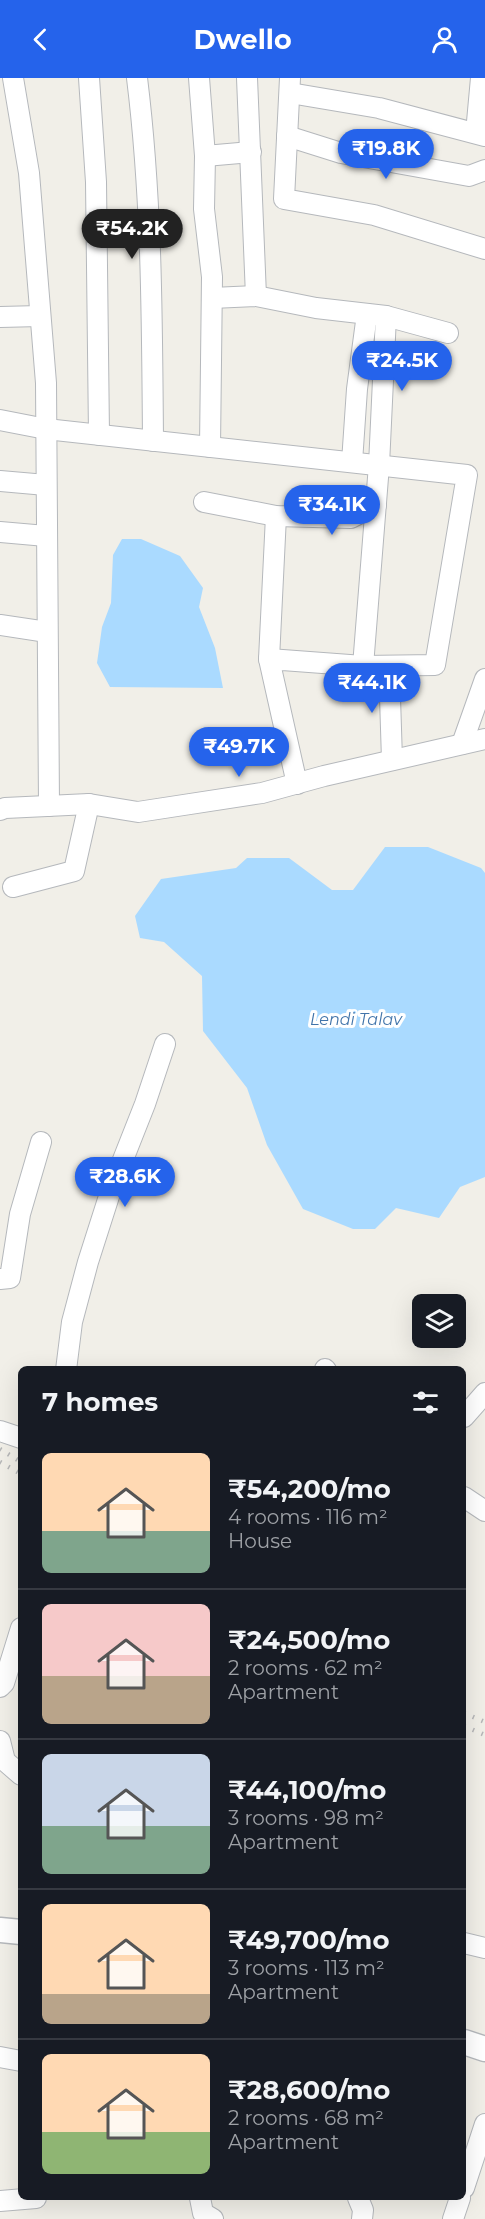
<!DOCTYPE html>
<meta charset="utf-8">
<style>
body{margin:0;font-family:Montserrat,sans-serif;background:#20242c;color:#f1f3f6;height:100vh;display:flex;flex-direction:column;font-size:22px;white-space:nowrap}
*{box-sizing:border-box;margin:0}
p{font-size:20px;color:#9ea1a6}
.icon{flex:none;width:33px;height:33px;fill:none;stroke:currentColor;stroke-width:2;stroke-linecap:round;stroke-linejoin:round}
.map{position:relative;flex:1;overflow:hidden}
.sheet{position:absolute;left:18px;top:1288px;width:448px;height:834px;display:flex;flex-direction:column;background:#171b24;border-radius:9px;box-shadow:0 6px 24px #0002}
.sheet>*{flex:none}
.tools{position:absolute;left:412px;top:1216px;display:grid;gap:12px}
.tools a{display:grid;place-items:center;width:54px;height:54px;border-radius:9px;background:#171b24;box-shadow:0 6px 24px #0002;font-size:30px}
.price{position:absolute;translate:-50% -51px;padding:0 14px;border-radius:21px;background:#2563eb;color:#fff;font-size:20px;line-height:39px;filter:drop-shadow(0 2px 3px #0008)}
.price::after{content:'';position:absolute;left:50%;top:36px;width:18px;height:14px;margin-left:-9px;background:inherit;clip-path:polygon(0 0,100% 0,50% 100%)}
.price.selected{background:#222;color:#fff}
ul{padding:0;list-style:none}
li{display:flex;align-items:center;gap:18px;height:150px;padding:0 24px}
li+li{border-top:2px solid #363941}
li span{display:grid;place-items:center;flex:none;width:168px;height:120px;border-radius:9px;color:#555}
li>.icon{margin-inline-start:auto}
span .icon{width:72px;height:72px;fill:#fffc;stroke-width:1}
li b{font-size:26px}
h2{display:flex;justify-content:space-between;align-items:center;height:72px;padding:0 24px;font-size:26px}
header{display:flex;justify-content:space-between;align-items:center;height:78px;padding:0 24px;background:#2563eb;color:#fff;font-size:27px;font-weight:700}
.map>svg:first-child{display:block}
.water{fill:#aadaff}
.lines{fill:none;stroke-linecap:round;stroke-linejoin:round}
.minor-casing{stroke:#b5b8bc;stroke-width:22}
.tertiary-casing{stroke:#b5b8bc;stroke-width:27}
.minor{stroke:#fff;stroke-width:20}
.tertiary{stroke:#fff;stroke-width:24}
.rail{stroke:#b6b7b8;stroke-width:4.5;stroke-dasharray:1.5 8;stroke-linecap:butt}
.labels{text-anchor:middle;stroke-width:6;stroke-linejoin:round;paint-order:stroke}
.water-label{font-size:16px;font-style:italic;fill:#4174aa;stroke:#fff}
</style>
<header><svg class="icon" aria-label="back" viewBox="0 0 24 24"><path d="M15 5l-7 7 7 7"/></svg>Dwello<svg class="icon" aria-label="person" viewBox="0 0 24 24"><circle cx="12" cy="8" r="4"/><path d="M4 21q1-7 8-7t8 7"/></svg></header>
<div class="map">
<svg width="485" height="2141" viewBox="0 0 485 2141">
<rect width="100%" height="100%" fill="#f1efe8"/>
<!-- water -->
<g class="water">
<path d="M122,461H141L180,478L203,510L199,529L215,570L223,610L110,609L97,585L102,549L111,525L113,477Z"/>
<path d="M385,769H428L481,790L485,795V1099L460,1109L439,1140L396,1130L375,1151H353L303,1131L267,1067L247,1010L203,953L202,898L164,864L140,860L135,838L161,801L236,790L247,780H289L332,812H353Z"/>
</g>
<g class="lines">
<!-- minor casing -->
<g class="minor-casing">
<g id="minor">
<path d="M13,0L29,95L46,305L49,728"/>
<path d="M89,0L96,104L99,357"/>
<path d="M137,0C152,121 152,241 153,363"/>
<path d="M199,0L205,78L204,131L212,199L210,369"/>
<path d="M247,0L256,218"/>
<path d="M290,0L284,121L374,137L485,171"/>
<path d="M290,15L379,30L485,58"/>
<path d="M476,55L481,0"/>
<path d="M287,58L341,75L469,98L485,92"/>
<path d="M205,78L251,74"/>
<path d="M212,220L256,218L316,230L386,238L448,255"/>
<path d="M0,239L40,238"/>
<path d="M0,342L46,351L467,397L435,587L363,588L269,581L297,706"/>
<path d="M352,384L357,311L367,236"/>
<path d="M0,403L46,407"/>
<path d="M204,424L276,438L351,440L376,427"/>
<path d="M0,454L46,458"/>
<path d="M0,547L47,554"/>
<path d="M269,581L276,438"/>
<path d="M363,588L379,387L386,238"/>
<path d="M389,588L392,682"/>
<path d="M462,666L485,601"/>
<path d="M0,732L5,730L89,726L138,734L262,715L324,698L485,661"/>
<path d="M13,809L74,793L89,726"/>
<path d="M0,1201L10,1200L20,1136L41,1064"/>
<path d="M325,1291L326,1292"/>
<path d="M66,1292L72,1244L88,1184L111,1112L145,1026L165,966"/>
<path d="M464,1339L485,1315"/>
<path d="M0,1353L21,1360"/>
<path d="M464,1419L485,1433"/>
<path d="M0,1609L4,1605L21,1550"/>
<path d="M0,1663L5,1683L21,1697"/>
<path d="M464,1865L485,1870"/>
<path d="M0,1979L21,1983"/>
<path d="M464,2110L485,2046"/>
<path d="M200,2120L203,2135L213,2141"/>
<path d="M358,2120L363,2132L362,2141"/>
<path d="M0,2123L36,2120"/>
<path d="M453,2141L460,2120"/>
</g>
</g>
<!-- tertiary casing -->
<g class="tertiary-casing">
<g id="tertiary">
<path d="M0,1852L21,1854"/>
<path d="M464,1964L485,1971"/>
</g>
</g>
<!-- minor -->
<use href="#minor" class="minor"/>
<!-- tertiary -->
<use href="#tertiary" class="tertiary"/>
<!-- rail -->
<g class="rail">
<path d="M0,1371L21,1384"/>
<path d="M0,1384L21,1396"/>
<path d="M464,1635L485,1644"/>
<path d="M464,1648L485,1657"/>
</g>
</g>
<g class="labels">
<!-- water labels -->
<g class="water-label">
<text x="356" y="947">Lendi Talav</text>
</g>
</g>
</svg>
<div class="tools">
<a><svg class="icon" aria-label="layers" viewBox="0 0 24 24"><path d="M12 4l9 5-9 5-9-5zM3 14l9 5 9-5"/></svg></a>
</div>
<b class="price" style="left:386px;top:102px">₹19.8K</b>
<b class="price selected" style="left:132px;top:182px">₹54.2K</b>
<b class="price" style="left:402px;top:314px">₹24.5K</b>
<b class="price" style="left:332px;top:458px">₹34.1K</b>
<b class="price" style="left:372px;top:636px">₹44.1K</b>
<b class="price" style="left:239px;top:700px">₹49.7K</b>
<b class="price" style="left:125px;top:1130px">₹28.6K</b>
<section class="sheet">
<h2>7 homes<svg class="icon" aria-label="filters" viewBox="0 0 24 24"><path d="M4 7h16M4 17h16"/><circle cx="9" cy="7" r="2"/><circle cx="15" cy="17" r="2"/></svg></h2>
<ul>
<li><span style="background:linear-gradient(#ffd9b3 65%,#7fa58c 0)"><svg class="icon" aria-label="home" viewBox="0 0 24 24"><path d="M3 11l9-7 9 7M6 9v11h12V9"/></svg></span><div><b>₹54,200/mo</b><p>4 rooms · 116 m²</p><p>House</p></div></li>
<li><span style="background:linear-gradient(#f6c9c9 60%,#b9a48a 0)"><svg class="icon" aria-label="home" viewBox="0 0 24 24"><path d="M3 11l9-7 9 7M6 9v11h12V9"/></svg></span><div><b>₹24,500/mo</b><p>2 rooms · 62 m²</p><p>Apartment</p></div></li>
<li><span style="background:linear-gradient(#c9d6e8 60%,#7fa58c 0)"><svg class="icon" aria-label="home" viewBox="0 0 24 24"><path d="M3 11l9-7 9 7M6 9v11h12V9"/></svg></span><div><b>₹44,100/mo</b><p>3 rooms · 98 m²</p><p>Apartment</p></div></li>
<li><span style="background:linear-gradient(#ffd9b3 75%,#b9a48a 0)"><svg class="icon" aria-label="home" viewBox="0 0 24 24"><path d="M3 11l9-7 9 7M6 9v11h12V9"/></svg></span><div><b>₹49,700/mo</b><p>3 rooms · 113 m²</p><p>Apartment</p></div></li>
<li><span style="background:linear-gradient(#ffd9b3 65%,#8fb573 0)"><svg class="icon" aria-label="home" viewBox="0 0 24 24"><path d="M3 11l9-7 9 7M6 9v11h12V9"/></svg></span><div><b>₹28,600/mo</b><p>2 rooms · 68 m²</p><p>Apartment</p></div></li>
</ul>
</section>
</div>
